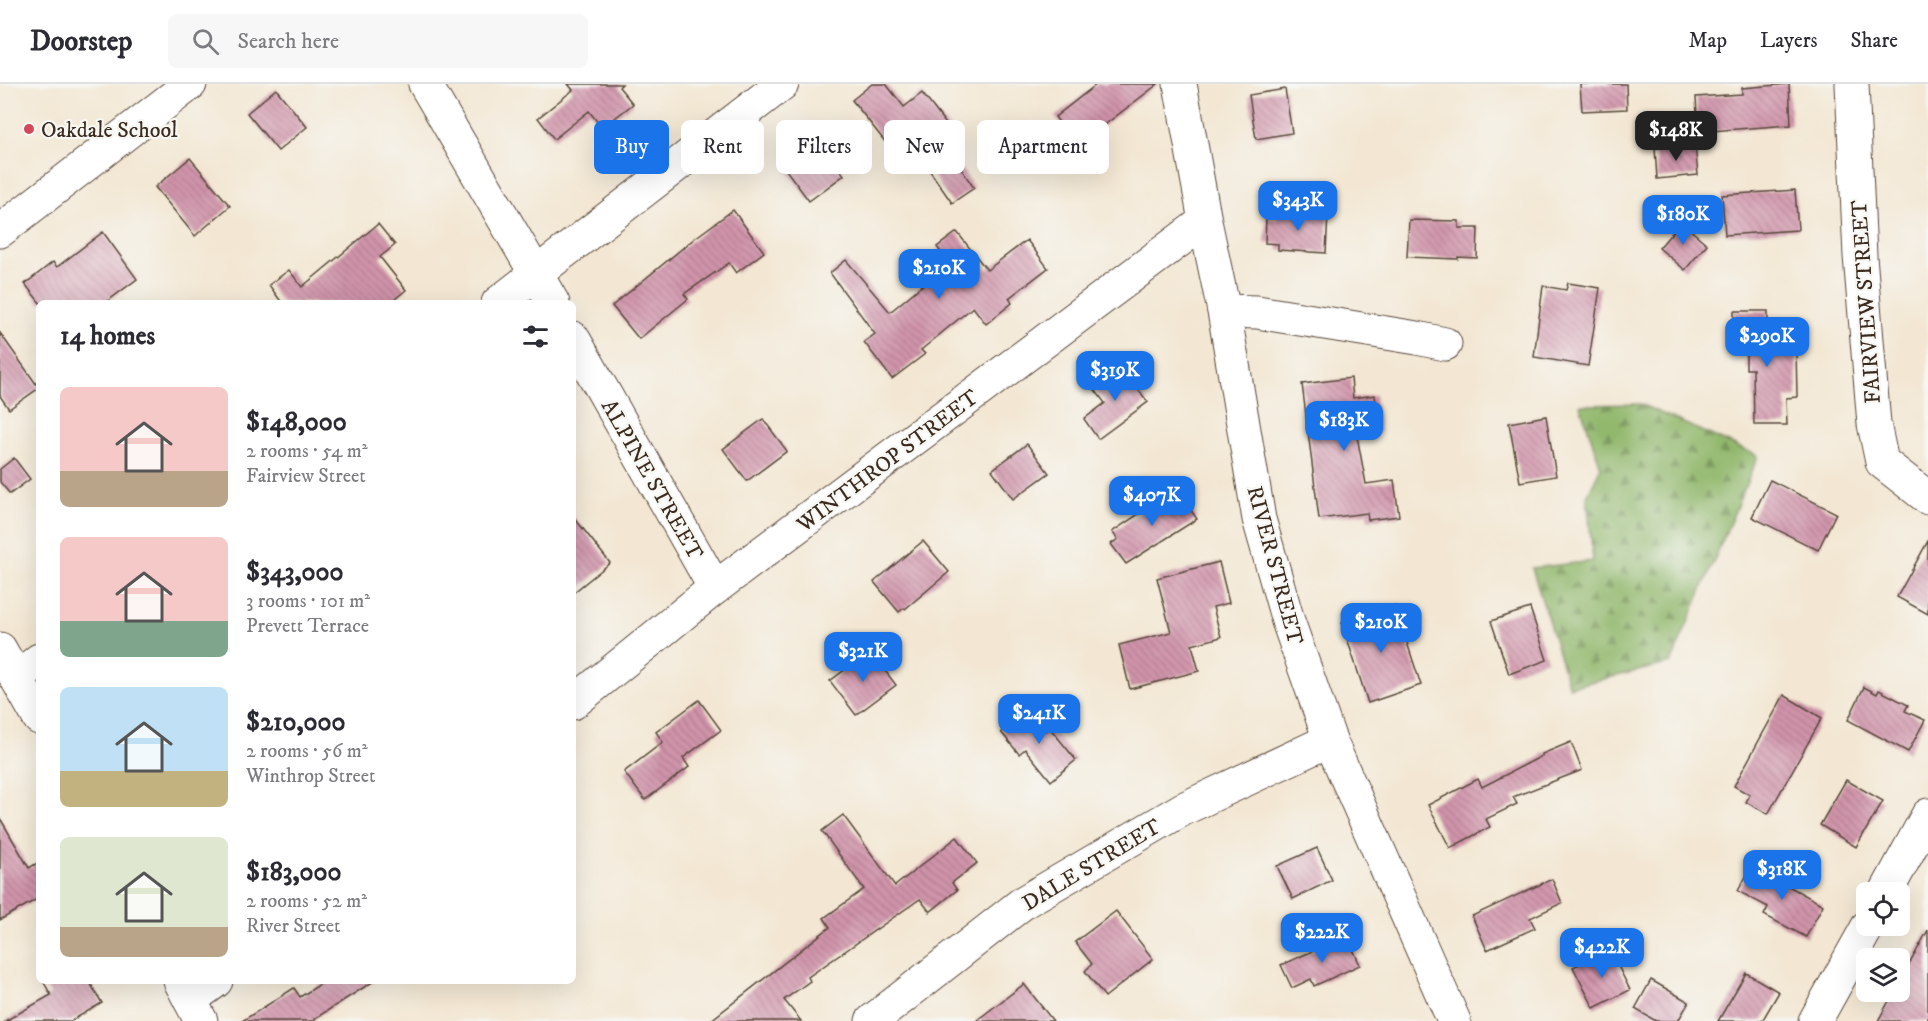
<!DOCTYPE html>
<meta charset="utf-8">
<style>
body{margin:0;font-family:"IM FELL DW Pica",serif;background:#f7f7f7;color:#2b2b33;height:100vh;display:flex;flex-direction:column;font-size:22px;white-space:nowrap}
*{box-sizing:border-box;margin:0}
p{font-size:20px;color:#7c7c81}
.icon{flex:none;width:33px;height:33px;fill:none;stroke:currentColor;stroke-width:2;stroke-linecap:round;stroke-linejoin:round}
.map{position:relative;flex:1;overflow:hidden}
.panel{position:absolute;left:36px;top:216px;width:540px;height:684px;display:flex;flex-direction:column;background:#fff;border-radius:9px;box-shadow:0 6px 24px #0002}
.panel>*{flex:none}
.hud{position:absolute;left:594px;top:36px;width:570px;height:54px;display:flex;gap:12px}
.controls{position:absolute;left:1856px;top:798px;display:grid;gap:12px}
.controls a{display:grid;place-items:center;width:54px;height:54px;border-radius:9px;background:#fff;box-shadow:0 6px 24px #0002;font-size:30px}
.price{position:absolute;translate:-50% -51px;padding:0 14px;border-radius:12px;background:#1a73e8;color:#fff;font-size:20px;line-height:39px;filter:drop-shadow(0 2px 3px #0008)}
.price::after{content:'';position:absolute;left:50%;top:36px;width:18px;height:14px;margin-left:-9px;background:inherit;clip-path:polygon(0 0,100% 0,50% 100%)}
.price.current{background:#222;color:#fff}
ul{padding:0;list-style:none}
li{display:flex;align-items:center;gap:18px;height:150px;padding:0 24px}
li span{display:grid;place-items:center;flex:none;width:168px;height:120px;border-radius:9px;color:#555}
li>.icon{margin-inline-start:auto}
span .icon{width:72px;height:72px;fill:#fffc;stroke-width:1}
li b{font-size:26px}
h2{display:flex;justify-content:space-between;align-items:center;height:72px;padding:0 24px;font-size:26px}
.chip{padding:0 21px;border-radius:9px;background:#fff;box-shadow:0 6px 24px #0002;font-size:21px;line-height:54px}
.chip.current{background:#1a73e8;color:#fff}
header{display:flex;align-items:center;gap:36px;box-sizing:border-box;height:84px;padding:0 30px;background:#fff;border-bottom:2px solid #e1e1e2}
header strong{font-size:28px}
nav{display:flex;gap:33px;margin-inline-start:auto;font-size:21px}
.search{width:420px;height:54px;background:#f7f7f7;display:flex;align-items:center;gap:15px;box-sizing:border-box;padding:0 21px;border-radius:9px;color:#7c7c81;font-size:22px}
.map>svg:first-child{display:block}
.forest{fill:url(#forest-firs);stroke:#667146;stroke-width:1.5}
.building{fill:url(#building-back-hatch)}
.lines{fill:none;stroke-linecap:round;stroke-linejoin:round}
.minor-casing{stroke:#574639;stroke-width:35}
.tertiary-casing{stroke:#574639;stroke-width:35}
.minor{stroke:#fff;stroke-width:33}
.tertiary{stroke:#fff;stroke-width:33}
.poi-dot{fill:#d1495b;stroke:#f6f6f2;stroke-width:2}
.labels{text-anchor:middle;stroke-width:4.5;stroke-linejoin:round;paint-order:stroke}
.poi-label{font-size:22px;fill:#3b2a1e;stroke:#f6f6f2;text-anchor:start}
.street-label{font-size:22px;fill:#3b2a1e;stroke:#f6f6f2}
</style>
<header>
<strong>Doorstep</strong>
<div class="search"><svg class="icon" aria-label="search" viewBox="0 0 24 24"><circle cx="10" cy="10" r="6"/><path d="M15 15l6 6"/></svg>Search here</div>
<nav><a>Map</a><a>Layers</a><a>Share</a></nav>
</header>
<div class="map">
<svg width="1928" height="937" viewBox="0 0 1928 937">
<defs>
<pattern id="forest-firs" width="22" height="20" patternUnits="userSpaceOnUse" patternTransform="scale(1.5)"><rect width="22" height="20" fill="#92b86d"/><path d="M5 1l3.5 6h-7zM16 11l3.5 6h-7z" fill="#789659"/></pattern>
<pattern id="building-back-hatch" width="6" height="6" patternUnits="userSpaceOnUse" patternTransform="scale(1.5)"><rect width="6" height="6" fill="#d194ab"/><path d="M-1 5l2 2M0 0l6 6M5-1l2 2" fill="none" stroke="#ab798b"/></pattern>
</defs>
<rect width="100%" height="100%" fill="#f6f6f2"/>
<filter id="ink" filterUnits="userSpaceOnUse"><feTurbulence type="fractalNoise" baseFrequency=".0167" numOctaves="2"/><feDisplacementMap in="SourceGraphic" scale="12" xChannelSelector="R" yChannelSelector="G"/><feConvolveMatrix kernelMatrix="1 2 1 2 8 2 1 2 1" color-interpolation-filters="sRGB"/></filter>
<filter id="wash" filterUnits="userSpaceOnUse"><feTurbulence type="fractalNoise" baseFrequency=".008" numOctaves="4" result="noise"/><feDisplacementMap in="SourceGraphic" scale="24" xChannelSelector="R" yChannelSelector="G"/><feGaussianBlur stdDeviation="1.35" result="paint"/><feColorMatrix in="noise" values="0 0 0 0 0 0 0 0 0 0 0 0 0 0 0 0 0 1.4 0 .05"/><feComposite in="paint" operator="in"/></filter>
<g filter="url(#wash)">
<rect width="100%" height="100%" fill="#f3e7d3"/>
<!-- forest -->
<path class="forest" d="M1640,320L1758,372L1671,579L1569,603L1532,484L1593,477L1587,412L1601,383L1580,321Z"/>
<g id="blocks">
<!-- building -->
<g class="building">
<path d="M568,0H622L619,3L633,20L602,44L589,27L554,55L538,34L573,6Z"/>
<path d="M872,0H886L904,23L922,9L953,49L943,57L974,104L952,119L921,74L918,77L905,61L894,69L852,16Z"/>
<path d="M1097,0H1158L1077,62L1055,33Z"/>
<path d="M1580,0H1626L1627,25L1582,27Z"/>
<path d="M1789,0L1791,41L1698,48L1696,13L1742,10V4Z"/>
<path d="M276,5L307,43L278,67L247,29Z"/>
<path d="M1285,5L1292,49L1256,55L1249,11Z"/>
<path d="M822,60L844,91L809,117L786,86Z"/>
<path d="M1695,61L1698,91L1657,95L1655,64Z"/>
<path d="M190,74L230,122L195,152L155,103Z"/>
<path d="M1795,106L1798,146L1725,151L1722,111Z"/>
<path d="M733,126L764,168L736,189L729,179L684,210L688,215L639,255L612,222L695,154Z"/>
<path d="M1278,128L1328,130L1326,169L1278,166V160L1265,159L1266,134L1278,135Z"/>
<path d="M1409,136L1459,137V144H1478L1477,174L1458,173V175L1407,173Z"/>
<path d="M1681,138L1707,160L1685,186L1659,164Z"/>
<path d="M378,140L395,161L380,173L406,206L390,219H282L269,201L289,186L302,203Z"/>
<path d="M103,148L137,195L105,219H40L25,200L53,178L57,183Z"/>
<path d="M957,148L987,186L1027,156L1048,184L1009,214L1012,219L986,240L973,223L921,266L925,270L892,295L864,258L875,250L830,189L846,176L890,228L943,184L937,176L943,171L937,163Z"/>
<path d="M1568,199L1600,204L1588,282L1534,273L1543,202L1566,206Z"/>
<path d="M1734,227H1768V256L1778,255V265L1796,264L1797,313L1786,314L1787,341H1754L1753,285H1746V257H1734Z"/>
<path d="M0,249L39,304L9,325L0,312Z"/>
<path d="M1119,281L1148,318L1098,355L1084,335L1105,319L1092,302Z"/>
<path d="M1351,294L1353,314L1375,311L1380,349L1357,352L1366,400L1394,396L1399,432L1368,436L1367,429L1319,435L1302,300Z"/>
<path d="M1546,332L1556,392L1520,398L1509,339Z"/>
<path d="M763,335L787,367L747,397L723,365Z"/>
<path d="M1027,360L1049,389L1013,415L992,386Z"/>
<path d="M14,374L30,395L10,410L0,398V385Z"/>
<path d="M1770,396L1836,429L1818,466L1752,433Z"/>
<path d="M1176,405L1197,435L1126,480L1111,460L1118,455L1112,448Z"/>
<path d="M573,432L610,479L573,509Z"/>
<path d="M923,457L949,488L905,525L904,524L899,528L874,498Z"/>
<path d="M1928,457V530L1897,513Z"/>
<path d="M1219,478L1229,519L1213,523L1221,553L1192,561L1199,587L1130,605L1119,561L1171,548L1157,494Z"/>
<path d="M1395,522L1421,601L1368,619L1342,539Z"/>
<path d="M1530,524L1547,576L1509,590L1491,537Z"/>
<path d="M870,567L896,601L856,631L830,597Z"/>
<path d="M1864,603L1877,610L1879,606L1908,621L1905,627L1925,636L1908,668L1848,636Z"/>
<path d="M1784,611L1822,634L1768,730L1746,718L1750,711L1734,702Z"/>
<path d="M699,616L721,646L683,674L689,683L645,716L624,688L663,658L656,648Z"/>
<path d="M1029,626L1046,647L1050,644L1076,676L1051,697L1025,665L1019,670L1001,648Z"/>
<path d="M1571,658L1582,686L1513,713L1517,720L1486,735L1490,743L1450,764L1428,721L1478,695L1482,703L1542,672V670Z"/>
<path d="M1846,696L1883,717L1856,763L1820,741Z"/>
<path d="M843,731L895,802L957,753L977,779L952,799L957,806L930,828L920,815L808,893L810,897L784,916L801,937H710L830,843L824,834L864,805L822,747Z"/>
<path d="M0,734L29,784L39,778V814L0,836Z"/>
<path d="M1317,764L1332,796L1293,815L1277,782Z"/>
<path d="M1752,782L1823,821L1806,853L1764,831L1768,823L1738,807Z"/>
<path d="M1552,795L1562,819L1530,834L1535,844L1487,866L1472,832Z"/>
<path d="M1116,827L1153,875L1105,913L1085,887L1092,880L1075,858Z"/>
<path d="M1928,846V937H1878L1894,908H1899V899Z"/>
<path d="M1347,852L1360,881L1314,902L1311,895L1292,904L1281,881Z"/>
<path d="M1610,866L1630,906L1594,924L1573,883Z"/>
<path d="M1746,889L1779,908L1762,937H1718Z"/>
<path d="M1651,896L1689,918L1678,937H1656L1635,925Z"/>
<path d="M43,897H89L102,919L71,937H5L51,911Z"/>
<path d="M325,897H374L314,935L315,937H242L294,904L300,913Z"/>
<path d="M1024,900L1053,937H976Z"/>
</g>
</g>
</g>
<g filter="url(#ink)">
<use href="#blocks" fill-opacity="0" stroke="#574639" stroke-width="1.5"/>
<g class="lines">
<!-- minor casing -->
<g class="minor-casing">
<g id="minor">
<path d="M425,0L553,219"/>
<path d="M1852,0L1860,172L1874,340L1882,378L1928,414"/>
<path d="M498,219L782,0"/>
<path d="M1224,227L1257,228L1417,254L1445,260"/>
<path d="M573,254L715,504"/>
<path d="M0,565L39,634"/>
<path d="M17,594L39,576"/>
<path d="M573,619L715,504L1205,137"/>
<path d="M180,897L201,937"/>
<path d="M190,916L216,897"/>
<path d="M872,937L1024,818L1183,725L1330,656"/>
</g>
</g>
<!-- tertiary casing -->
<g class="tertiary-casing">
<g id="tertiary">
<path d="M1180,0L1205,137L1224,227L1259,435L1288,537L1330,656L1454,937"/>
<path d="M0,147L190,0"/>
<path d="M1886,808L1928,731"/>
<path d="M1815,937L1868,842"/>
</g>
</g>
<!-- minor -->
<use href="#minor" class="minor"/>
<!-- tertiary -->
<use href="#tertiary" class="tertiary"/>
</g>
</g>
<!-- markers -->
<circle class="poi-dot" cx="29" cy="45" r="6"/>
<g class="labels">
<!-- poi labels -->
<g class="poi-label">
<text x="41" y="53">Oakdale School</text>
</g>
<!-- street labels -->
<g class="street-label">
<text transform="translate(1865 218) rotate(-94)" y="8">FAIRVIEW STREET</text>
<text transform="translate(887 376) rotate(-37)" y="8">WINTHROP STREET</text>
<text transform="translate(653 395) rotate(60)" y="8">ALPINE STREET</text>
<text transform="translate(1276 481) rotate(75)" y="8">RIVER STREET</text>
<text transform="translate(1091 780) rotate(-31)" y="8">DALE STREET</text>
</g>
</g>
</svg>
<div class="controls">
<a><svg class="icon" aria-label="locate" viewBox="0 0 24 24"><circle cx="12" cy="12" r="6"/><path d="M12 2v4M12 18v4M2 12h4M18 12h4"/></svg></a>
<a><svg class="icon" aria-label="layers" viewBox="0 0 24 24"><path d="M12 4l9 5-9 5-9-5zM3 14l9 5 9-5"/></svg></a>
</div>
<b class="price current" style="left:1676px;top:78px">$148K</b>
<b class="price" style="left:1298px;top:148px">$343K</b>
<b class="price" style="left:1683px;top:162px">$180K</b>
<b class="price" style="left:939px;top:216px">$210K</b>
<b class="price" style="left:1767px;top:284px">$290K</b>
<b class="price" style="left:1115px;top:318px">$319K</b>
<b class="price" style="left:1344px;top:368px">$183K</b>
<b class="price" style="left:1152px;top:443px">$407K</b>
<b class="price" style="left:1381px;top:570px">$210K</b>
<b class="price" style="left:863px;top:599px">$321K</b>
<b class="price" style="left:1039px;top:661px">$241K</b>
<b class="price" style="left:1782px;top:817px">$318K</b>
<b class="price" style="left:1322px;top:880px">$222K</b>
<b class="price" style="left:1602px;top:895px">$422K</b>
<div class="hud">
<a class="chip current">Buy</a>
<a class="chip">Rent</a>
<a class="chip">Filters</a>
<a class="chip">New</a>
<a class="chip">Apartment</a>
</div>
<section class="panel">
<h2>14 homes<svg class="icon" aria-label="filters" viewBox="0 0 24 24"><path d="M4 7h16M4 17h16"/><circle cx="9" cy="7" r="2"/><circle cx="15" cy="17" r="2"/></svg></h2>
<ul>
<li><span style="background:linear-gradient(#f6c9c9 70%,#b9a48a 0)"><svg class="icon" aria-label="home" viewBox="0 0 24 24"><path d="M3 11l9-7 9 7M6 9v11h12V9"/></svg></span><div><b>$148,000</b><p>2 rooms · 54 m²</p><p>Fairview Street</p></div></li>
<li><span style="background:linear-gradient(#f6c9c9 70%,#7fa58c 0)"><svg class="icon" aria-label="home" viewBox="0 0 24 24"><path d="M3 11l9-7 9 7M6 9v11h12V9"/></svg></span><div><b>$343,000</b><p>3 rooms · 101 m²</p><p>Prevett Terrace</p></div></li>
<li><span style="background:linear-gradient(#bfe0f5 70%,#c2b280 0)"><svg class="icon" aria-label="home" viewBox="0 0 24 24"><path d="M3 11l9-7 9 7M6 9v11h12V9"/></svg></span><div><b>$210,000</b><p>2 rooms · 56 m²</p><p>Winthrop Street</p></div></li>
<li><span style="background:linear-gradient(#dfe7d0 75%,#b9a48a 0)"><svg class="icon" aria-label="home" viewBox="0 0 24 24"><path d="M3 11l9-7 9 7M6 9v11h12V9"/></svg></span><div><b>$183,000</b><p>2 rooms · 52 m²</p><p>River Street</p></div></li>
</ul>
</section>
</div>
